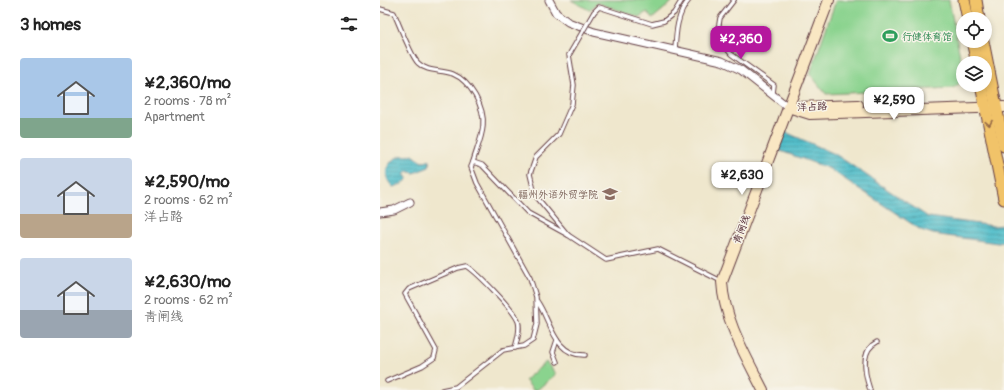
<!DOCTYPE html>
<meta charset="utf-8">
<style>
body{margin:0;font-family:Pangolin,"LXGW WenKai TC",sans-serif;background:#f2f2f2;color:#222;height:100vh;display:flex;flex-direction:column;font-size:15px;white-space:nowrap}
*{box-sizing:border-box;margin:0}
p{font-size:13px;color:#767676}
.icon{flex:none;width:22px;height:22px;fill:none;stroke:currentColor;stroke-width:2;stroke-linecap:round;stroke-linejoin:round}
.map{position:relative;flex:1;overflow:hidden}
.sheet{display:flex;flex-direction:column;background:#fff;width:380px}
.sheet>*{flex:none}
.controls{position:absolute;left:576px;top:12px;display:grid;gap:8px}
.controls a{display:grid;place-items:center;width:36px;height:36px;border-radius:50%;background:#fff;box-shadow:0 2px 6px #0003;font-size:20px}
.price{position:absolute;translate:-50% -34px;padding:0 9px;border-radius:8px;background:#fff;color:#222;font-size:13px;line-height:26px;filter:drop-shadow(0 1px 2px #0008)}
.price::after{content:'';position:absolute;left:50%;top:24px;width:12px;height:9px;margin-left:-6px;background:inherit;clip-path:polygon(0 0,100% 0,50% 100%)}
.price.selected{background:#b5179e;color:#fff}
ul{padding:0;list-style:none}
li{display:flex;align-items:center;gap:12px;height:100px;padding:0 20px}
li span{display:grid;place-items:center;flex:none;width:112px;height:80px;border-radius:4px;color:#555}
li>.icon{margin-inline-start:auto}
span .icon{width:48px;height:48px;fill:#fffc;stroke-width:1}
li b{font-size:17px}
h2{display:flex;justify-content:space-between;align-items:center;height:48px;padding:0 20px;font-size:17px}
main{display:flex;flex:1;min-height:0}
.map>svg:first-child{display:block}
.pitch{fill:#8ad38e;stroke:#6a795c}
.water{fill:url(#water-rules);stroke:#4e6e7a}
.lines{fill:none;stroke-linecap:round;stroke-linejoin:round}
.service-casing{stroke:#633d43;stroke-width:5.5}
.minor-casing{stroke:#633d43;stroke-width:9}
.secondary-casing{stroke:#633d43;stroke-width:12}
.primary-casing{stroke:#633d43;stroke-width:13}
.service{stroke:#fff;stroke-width:3.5}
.minor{stroke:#fff;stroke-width:7}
.secondary{stroke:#f9e7c3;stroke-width:10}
.primary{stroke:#f1c369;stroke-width:11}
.service-bridge-casing{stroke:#633d43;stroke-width:5.5;stroke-linecap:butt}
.service-bridge{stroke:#fff;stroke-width:3.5}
.oneway{stroke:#956947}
.labels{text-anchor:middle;stroke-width:3;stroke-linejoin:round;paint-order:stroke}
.leisure-label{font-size:10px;fill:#27864d;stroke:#f7f3e8;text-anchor:start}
.street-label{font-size:10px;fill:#4a1f2b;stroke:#f7f3e8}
.education-label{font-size:10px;fill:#785e54;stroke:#f7f3e8;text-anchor:end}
</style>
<main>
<section class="sheet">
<h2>3 homes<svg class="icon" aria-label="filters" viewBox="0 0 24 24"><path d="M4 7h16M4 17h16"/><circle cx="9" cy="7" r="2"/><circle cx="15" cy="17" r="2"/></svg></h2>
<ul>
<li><span style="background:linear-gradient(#a9c7e8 75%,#7fa58c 0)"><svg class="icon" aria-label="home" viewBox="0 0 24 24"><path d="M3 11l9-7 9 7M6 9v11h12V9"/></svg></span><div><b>¥2,360/mo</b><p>2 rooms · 78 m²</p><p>Apartment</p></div></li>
<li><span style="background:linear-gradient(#c9d6e8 70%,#b9a48a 0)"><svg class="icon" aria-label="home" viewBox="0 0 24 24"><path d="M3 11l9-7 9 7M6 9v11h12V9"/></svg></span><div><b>¥2,590/mo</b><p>2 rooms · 62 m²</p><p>洋占路</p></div></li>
<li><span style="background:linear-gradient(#c9d6e8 65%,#9aa5b1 0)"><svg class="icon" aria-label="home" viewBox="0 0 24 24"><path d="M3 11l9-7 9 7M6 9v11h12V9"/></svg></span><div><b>¥2,630/mo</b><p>2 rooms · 62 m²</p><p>青闸线</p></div></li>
</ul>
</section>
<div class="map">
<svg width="624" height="390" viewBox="0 0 624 390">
<defs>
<pattern id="water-rules" width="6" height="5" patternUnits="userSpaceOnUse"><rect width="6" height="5" fill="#51beca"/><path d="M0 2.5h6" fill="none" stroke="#459aa4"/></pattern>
</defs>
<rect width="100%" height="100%" fill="#f7f3e8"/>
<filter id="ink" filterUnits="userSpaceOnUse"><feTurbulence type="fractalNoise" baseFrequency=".025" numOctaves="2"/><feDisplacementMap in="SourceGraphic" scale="8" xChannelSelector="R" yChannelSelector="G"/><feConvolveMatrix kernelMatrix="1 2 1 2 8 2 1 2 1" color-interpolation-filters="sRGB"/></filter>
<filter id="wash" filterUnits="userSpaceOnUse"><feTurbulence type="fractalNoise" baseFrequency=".012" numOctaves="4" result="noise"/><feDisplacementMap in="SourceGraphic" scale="16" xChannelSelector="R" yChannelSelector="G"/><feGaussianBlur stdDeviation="0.9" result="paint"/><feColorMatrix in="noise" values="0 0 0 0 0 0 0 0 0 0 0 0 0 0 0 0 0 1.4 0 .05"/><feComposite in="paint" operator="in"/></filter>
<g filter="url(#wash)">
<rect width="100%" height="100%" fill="#efe7cd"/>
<!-- pitch -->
<g class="pitch">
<path d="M191,0H292L291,3L272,19L267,12L259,17L218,3L209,10Z"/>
<path d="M456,0H569L583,72C583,81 580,84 573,88L446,94L430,74Z"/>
<path d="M166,362L176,374L157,390H153L145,380Z"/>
</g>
<!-- water -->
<g class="water">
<path d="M403,131L455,154L548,217L613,226L624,225V242L618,243L553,234L541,230L448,168L395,149Z"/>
<path d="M33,155L42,162L50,160L49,167L34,173L27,171L24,174L28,179L22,184L13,187C2,176 5,163 20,156C24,155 29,156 33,155Z"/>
</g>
</g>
<g filter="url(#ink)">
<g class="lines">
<!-- service casing -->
<g class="service-casing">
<g id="service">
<path d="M354,0L340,18L337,37L351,54L394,85L393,93"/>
<path d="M0,9L14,13C19,24 31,56 38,63C48,73 61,69 73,74C90,81 105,107 103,126C102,138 96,151 93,162"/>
<path d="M214,12L219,7L272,24L284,21L294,13L302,0"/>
<path d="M295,50C296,32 297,14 309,0"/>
<path d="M189,55L194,85L192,104L179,134L156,157L150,174L155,195L188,235L226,260L278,249L341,281"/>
<path d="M157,301C171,321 174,356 205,355"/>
<path d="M177,362L173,352L177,340"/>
<path d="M7,381L42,366L54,358L56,350L25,294L29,289L78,268L87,266C99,274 132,308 138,321C141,329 137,340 135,348"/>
<path d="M62,390L76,387L123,350L144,346L153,340L157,324L156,297L150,278L97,183L91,167L93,162L102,165L148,213L188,235"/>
<path d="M490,390C485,375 479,351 497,342"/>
</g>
</g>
<!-- minor casing -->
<g class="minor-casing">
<g id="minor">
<path d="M169,0L176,13L188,22L214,32L342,61L361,70L408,107"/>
<path d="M0,212L14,210L30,202"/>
</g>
</g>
<!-- secondary casing -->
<g class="secondary-casing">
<g id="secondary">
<path d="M408,107L430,114L624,107"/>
<path d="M418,107L478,105"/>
<path d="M383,390C366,356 344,320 342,282L449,0"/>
</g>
</g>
<!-- primary casing -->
<g class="primary-casing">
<g id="primary">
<path d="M584,0L588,19"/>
<path d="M596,0L599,19"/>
<path d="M592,41L597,63"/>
<path d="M603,41L624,146"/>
<path d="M601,85L624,199"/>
</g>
</g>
<!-- service -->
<use href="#service" class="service"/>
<!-- minor -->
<use href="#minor" class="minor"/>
<!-- secondary -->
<use href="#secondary" class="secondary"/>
<!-- primary -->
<use href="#primary" class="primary"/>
<!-- service-bridge casing -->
<g class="service-bridge-casing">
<path id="service-bridge" d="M189,55L214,12"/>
</g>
<!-- service-bridge -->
<use href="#service-bridge" class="service-bridge"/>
</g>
<!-- one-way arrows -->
<defs><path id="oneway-chevron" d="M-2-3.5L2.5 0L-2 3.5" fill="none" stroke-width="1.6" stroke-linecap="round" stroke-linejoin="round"/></defs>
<use class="oneway" href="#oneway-chevron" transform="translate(609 123) rotate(79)"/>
</g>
<!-- icons -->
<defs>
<g id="stadium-bare" transform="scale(1.2)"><path d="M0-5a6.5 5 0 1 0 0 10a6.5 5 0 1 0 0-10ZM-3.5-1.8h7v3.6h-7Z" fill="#2e9e5b" stroke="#f7f3e8" stroke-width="2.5" paint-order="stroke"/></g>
<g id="university-bare" transform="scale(1.2)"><path d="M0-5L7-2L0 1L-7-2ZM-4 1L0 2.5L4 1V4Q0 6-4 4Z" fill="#8d6e63" stroke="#f7f3e8" stroke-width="2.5" paint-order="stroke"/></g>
</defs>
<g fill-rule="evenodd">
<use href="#stadium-bare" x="510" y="36"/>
<use href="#university-bare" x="230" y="194"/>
</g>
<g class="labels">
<!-- leisure labels -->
<g class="leisure-label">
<text x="522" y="40">行健体育馆</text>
</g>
<!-- street labels -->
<g class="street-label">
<text transform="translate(432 106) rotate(-2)" y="4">洋占路</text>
<text transform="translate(361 229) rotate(-69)" y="4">青闸线</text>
</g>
<!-- education labels -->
<g class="education-label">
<text x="218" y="198">福州外语外贸学院</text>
</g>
</g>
</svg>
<div class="controls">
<a><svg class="icon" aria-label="locate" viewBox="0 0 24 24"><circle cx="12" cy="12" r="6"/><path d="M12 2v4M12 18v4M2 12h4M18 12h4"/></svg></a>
<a><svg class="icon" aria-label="layers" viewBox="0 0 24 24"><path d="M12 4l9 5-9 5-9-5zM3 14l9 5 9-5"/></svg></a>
</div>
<b class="price selected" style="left:361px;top:60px">¥2,360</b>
<b class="price" style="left:514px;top:121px">¥2,590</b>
<b class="price" style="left:362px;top:196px">¥2,630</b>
</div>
</main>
